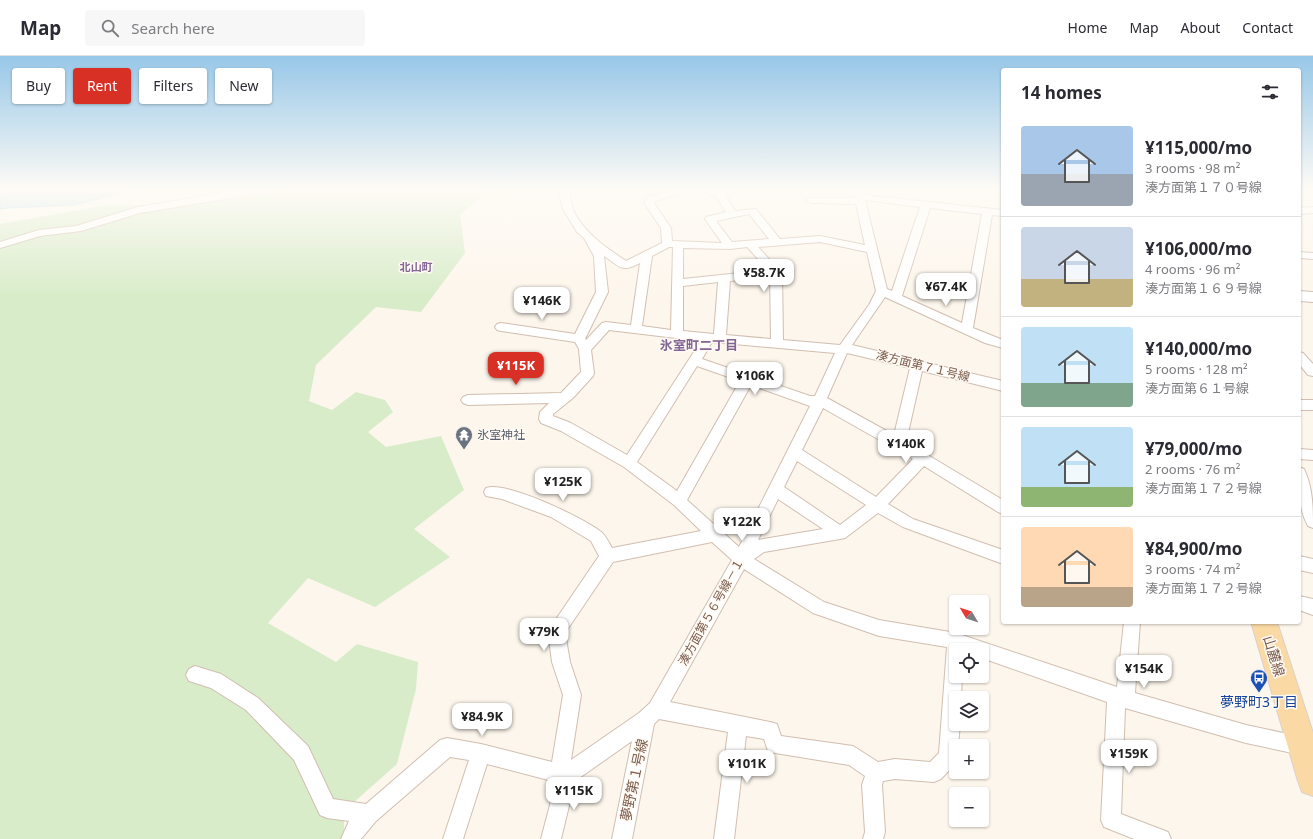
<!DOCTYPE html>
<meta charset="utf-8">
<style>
body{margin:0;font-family:"Noto Sans","Noto Sans JP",sans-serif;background:#f7f7f7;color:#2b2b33;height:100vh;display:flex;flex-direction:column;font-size:15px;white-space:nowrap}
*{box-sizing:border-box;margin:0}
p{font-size:13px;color:#7c7c81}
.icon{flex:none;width:22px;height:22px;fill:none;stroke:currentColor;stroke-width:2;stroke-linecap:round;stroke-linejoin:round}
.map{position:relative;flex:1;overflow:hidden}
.sheet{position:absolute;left:1001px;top:12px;width:300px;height:556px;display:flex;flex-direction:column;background:#fff;border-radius:4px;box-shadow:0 1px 3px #0004}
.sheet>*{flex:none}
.banner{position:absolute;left:12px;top:12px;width:380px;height:36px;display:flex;gap:8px}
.needle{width:26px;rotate:309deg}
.tools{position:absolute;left:949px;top:539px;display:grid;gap:8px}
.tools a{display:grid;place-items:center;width:40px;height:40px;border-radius:4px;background:#fff;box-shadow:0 1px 3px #0004;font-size:20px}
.price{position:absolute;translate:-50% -34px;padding:0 9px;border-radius:8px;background:#fff;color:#222;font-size:13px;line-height:26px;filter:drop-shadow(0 1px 2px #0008)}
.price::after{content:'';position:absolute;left:50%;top:24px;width:12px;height:9px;margin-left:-6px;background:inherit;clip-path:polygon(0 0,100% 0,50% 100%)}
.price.selected{background:#d93025;color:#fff}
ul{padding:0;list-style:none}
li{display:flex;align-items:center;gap:12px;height:100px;padding:0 20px}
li+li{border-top:1px solid #e1e1e2}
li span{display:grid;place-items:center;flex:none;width:112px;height:80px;border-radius:4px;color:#555}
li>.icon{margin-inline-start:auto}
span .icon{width:48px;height:48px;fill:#fffc;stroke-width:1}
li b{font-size:17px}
h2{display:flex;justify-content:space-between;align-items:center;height:48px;padding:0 20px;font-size:17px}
.pill{padding:0 14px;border-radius:4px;background:#fff;box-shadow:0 1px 3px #0004;font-size:14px;line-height:36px}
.pill.selected{background:#d93025;color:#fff}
header{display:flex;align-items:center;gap:24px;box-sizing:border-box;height:56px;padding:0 20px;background:#fff;border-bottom:1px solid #e1e1e2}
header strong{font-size:19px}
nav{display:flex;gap:22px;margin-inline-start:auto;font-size:14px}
.search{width:280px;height:36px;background:#f7f7f7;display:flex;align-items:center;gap:10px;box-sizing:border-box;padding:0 14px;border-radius:4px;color:#7c7c81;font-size:15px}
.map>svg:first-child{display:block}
.green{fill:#d8ecc9}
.water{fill:#bfe3e8;stroke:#a5d3da}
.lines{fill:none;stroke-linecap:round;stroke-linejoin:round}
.minor-casing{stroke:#d1beb0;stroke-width:2}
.tertiary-casing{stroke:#d1beb0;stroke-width:2}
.primary-casing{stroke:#dad1cd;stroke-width:2}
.minor{fill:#fff;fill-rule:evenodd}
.tertiary{fill:#fff;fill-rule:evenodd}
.primary{fill:#fbd9a5;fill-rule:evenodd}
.labels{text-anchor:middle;stroke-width:3;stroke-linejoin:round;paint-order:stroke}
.far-neighbourhood-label{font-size:11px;font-weight:bold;fill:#846695;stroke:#fffaf3}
.street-label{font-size:12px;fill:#7a5c4d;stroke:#fffaf3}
.worship-label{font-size:12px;fill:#5b616d;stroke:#fffaf3;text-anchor:start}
.neighbourhood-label{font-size:13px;font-weight:bold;fill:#846695;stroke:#fffaf3}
.near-street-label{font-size:14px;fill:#7a5c4d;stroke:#fffaf3}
.near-transit-label{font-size:14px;fill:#164399;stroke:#fffaf3}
</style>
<header>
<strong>Map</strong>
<div class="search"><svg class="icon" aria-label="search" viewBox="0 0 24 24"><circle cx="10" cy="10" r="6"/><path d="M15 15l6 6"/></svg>Search here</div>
<nav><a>Home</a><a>Map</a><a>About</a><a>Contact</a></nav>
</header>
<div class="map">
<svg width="1313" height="783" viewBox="0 0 1313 783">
<rect width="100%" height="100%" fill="#fdf6ec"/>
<!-- green -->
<path class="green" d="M296,132H490L460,159L465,197L421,256L376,251L316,309L309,345L332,354L356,336L385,344L393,356L368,376L386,391L441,380L464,434L414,473L450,501L375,551L308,522L268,567L336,606L357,588L418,606L416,633L397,708L344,755V783H0V168L108,149L164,150L271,139Z"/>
<!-- water -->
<path class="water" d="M0,132H142L74,149L9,152L0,153Z"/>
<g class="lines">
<!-- minor casing -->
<g class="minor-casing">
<g id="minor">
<path d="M249,132H266L264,134L243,140L140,157L81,175L40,180L0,192V186L39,174L76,170L138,151Z"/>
<path d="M558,132H568C570,139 571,147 573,154C585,178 605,191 626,205L662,187L661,172L644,147L647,141L680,132H697L695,134L655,145L654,147L671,172L672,185L722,187L705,163L706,161L726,156L716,141L697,132H712L720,136L728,132H743L726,140L735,155L756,153L780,183L820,180L865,189L856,148L811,147L806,144L807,142H856L854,132H864L865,139L1003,154V160L992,159L973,272L1003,284V292L985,287L885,241L852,289L1003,325V335L922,315L906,386L1003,444V458L998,456L924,410L888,448L913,463L1003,494V508L903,471L878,457L845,482L840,483L764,496L754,503L824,546L879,564L956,577L1117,631L1124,566H1140L1135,637L1246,669L1302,681L1309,683L1311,690L1309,697L1302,699L1246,687L1125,652L1121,758L1168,776L1171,783H1134L1104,771L1101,764L1107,646L982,602V594H956V620H962L961,642H956V668H960L958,690H956L955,708L941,723L934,726L895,723L883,725L882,729L885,776L883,783H863L865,776L862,729L865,720L849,709L775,697L768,695L764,683L746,680L734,783H714L728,676L659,663L654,668L632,783H612L632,685L575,725L561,783H541L556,726L487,708L463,783H443L469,704L450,701L376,765L361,783H341L349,765L327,762L320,759L294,704L246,654L211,632L189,625L186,619L189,613L195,610L221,618L258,642L308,690L333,743L366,748L440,684L447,682L481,688L552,706L563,639L552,606L548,575L599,500L591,485L551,461L502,443L486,440L484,436L486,432C507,425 581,461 600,475C605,478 609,487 612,492L701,475L674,449L624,411L561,375L541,367L539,363L540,356L549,347L468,349L463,347L461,344L463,341L468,339L561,337L581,316L579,293L575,286L501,275L497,274L495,271L497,268L501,267L575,278L596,236L594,200L584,182L577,176L563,153ZM865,144L920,151L892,235L887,233ZM930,152L982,158L962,267L902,240ZM749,158L769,183L732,186L716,165ZM820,186L867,196L876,235L869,249L840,289L783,284L782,217L758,191ZM669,191H673L671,274L642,270L652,200ZM747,191L768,214L683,223V192L730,193ZM604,200C621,211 621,217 640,207L631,269L606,266L602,267L586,284L585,283L608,236ZM770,221L771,283L726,279L730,225ZM718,226L714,278L683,275V230ZM609,274L701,285L627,399L571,367L553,360V358L573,342L593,320L594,317L591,294ZM712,286L835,297L815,340H810L702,303ZM847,297L910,312L894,379L827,342ZM697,310L740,325L677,435L637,406ZM751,329L810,350L739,491L687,444ZM823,352L913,403L876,441L802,394ZM797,405L866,449L840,469L784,431ZM778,443L823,473L758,484ZM712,486L732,504L650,647L639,657L571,704L581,639L570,606L565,577L613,506ZM744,513L813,557L879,580L947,591L939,697L930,706L895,703L878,706L853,690L781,680L777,668L770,666L670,646Z"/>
<path d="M1313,151V157L1299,158V152Z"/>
<path d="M1299,196L1313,197V203L1299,202Z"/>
<path d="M1299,296L1303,297L1313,308V320L1308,319L1299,308Z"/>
<rect x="1299" y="344" width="14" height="10"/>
<path d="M1299,393L1313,394V404L1299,403Z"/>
<path d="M1299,411L1304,413C1313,432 1313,452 1313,472L1308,470C1298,452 1299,432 1299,411Z"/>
<path d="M1299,500L1313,503V517L1299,514Z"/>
<path d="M1299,540L1313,543V559L1299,554Z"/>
</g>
</g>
<!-- tertiary casing -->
<g class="tertiary-casing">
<path id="tertiary" d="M1299,235L1313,236V246L1299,245Z"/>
</g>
<!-- primary casing -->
<g class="primary-casing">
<g id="primary">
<path d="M993,132H1003V139L998,137Z"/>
<path d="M1251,566H1277L1313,677V740L1302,736L1298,725Z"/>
</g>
</g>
<!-- minor -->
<use href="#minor" class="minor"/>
<!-- tertiary -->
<use href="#tertiary" class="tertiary"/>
<!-- primary -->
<use href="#primary" class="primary"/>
</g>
<!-- sky -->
<linearGradient id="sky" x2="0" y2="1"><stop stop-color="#97c7e8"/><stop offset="0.55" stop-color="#fefbf6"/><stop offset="1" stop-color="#fefbf6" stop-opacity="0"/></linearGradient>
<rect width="1313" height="242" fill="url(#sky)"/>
<!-- icons -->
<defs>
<g id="temple-pin" transform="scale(0.9)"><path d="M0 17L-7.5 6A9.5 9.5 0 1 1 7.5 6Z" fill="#6b7280" stroke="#fffaf3"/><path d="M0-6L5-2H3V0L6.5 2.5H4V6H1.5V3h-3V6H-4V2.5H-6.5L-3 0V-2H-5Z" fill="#fff"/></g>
<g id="bus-pin" transform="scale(0.9)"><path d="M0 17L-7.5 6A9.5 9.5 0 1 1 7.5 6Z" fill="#1a4fb4" stroke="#fffaf3"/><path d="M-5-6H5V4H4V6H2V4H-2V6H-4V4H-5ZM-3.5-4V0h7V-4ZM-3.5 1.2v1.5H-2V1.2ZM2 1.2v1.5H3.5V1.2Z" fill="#fff"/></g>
</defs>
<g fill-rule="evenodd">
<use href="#temple-pin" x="464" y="379"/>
<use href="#bus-pin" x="1259" y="622"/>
</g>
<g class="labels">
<!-- far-neighbourhood labels -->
<g class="far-neighbourhood-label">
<text x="416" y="215">北山町</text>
</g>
<!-- street labels -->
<g class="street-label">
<text transform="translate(923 310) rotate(14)" y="4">湊方面第７１号線</text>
<text transform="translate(711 556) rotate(-61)" y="4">湊方面第５６号線－１</text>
</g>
<!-- worship labels -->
<g class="worship-label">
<text x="477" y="383">氷室神社</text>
</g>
<!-- neighbourhood labels -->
<g class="neighbourhood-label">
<text x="699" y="294">氷室町二丁目</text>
</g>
<!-- near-street labels -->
<g class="near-street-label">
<text transform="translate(1274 600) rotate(73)" y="5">山麓線</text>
<text transform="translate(634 724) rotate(-78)" y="5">夢野第１号線</text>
</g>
<!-- near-transit labels -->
<g class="near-transit-label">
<text x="1259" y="651">夢野町3丁目</text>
</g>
</g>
</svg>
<div class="tools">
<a><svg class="needle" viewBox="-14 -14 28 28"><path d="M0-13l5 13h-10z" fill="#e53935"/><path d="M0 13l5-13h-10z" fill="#7c7c81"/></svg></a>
<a><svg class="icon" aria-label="locate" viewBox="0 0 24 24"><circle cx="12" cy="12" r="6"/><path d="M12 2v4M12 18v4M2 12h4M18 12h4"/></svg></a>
<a><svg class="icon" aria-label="layers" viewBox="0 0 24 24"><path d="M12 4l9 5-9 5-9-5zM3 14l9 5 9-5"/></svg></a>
<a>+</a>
<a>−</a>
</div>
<b class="price" style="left:764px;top:237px">¥58.7K</b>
<b class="price" style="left:946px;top:251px">¥67.4K</b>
<b class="price" style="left:542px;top:265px">¥146K</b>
<b class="price selected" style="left:516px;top:330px">¥115K</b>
<b class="price" style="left:755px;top:340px">¥106K</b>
<b class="price" style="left:906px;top:408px">¥140K</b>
<b class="price" style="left:563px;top:446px">¥125K</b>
<b class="price" style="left:742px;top:486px">¥122K</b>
<b class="price" style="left:544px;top:596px">¥79K</b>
<b class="price" style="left:1144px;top:633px">¥154K</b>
<b class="price" style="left:482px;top:681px">¥84.9K</b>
<b class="price" style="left:1129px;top:718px">¥159K</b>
<b class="price" style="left:747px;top:728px">¥101K</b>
<b class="price" style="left:574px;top:755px">¥115K</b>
<div class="banner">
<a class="pill">Buy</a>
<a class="pill selected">Rent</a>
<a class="pill">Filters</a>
<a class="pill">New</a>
</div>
<section class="sheet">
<h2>14 homes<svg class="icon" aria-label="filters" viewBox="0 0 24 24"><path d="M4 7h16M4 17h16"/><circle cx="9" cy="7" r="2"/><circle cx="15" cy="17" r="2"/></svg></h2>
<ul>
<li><span style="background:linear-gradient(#a9c7e8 60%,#9aa5b1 0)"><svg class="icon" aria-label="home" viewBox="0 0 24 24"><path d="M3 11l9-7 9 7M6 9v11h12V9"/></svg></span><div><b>¥115,000/mo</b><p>3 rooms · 98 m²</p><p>湊方面第１７０号線</p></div></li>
<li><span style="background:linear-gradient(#c9d6e8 65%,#c2b280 0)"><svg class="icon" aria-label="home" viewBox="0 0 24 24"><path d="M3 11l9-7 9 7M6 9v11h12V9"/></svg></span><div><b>¥106,000/mo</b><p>4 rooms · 96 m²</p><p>湊方面第１６９号線</p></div></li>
<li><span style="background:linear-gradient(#bfe0f5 70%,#7fa58c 0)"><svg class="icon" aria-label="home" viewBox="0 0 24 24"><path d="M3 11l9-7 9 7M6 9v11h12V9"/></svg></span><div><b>¥140,000/mo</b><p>5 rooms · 128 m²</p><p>湊方面第６１号線</p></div></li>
<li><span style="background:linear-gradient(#bfe0f5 75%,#8fb573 0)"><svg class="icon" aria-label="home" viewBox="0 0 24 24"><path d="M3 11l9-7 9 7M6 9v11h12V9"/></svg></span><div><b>¥79,000/mo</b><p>2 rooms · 76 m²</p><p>湊方面第１７２号線</p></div></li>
<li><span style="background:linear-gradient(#ffd9b3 75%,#b9a48a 0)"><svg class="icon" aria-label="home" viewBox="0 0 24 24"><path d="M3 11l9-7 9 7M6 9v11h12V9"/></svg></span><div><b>¥84,900/mo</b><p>3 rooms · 74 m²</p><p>湊方面第１７２号線</p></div></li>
</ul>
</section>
</div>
